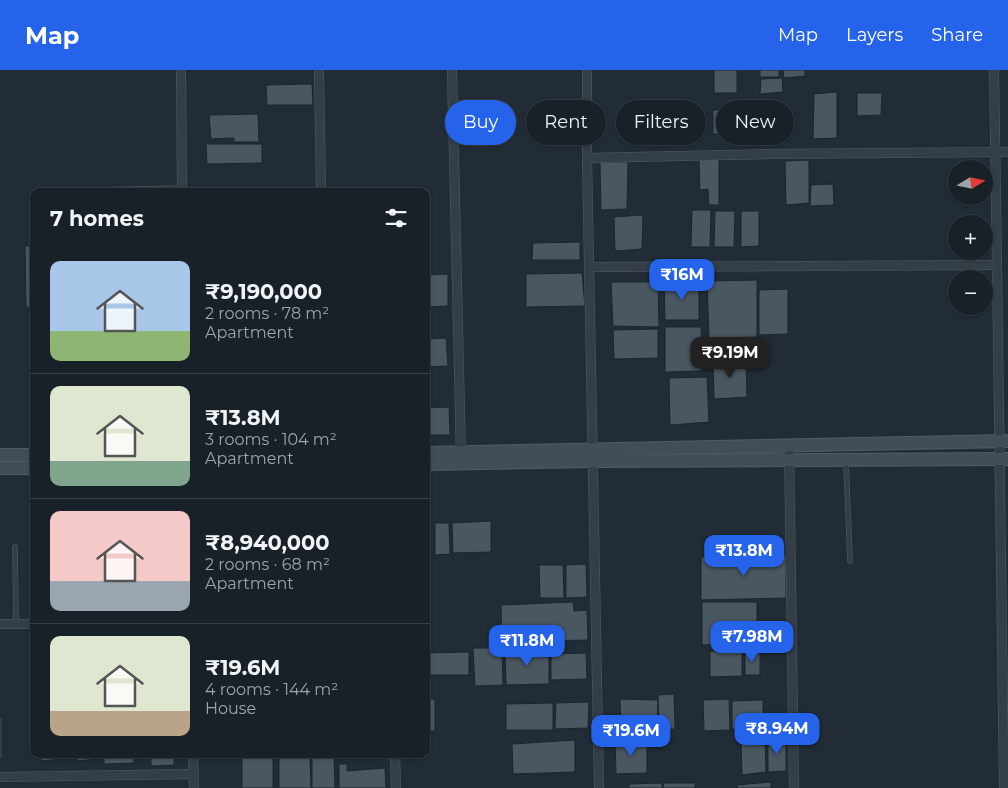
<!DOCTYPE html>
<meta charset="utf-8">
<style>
body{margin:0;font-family:Montserrat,sans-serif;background:#262e34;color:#f1f3f6;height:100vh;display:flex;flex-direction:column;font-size:19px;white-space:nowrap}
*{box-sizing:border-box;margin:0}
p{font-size:16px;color:#9fa3a8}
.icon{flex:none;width:28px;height:28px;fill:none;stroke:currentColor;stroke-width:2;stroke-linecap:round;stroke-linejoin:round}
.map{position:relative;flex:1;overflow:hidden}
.details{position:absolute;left:30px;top:118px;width:400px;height:570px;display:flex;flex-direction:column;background:#192128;border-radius:10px;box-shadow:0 1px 4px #0004,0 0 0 1px #373e45}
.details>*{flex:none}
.hud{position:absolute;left:445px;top:30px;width:475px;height:45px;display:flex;gap:10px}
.needle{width:32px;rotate:80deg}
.controls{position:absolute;left:948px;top:90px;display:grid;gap:10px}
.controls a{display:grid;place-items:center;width:45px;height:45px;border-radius:50%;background:#192128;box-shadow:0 1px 4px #0004,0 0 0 1px #373e45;font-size:25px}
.price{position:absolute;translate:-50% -42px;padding:0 11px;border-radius:10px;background:#2563eb;color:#fff;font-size:16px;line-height:32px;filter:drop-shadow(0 1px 2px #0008)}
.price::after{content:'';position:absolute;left:50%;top:30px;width:15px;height:11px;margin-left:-8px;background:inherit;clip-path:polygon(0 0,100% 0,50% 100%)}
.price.selected{background:#222;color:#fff}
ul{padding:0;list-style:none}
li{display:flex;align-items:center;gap:15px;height:125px;padding:0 20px}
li+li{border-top:1px solid #373e45}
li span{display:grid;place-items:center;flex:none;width:140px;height:100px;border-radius:10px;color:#555}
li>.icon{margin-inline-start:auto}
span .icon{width:60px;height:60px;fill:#fffc;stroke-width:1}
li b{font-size:21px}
h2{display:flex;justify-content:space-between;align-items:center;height:60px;padding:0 20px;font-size:21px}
.chip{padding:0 18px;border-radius:22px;background:#192128;box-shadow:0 1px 4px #0004,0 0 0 1px #373e45;font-size:18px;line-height:45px}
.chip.selected{background:#2563eb;color:#fff}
header{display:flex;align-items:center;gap:30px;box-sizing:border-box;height:70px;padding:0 25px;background:#2563eb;color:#fff}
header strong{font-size:24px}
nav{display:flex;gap:28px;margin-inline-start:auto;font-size:18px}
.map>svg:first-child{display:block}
.building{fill:#495761;stroke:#1c252d}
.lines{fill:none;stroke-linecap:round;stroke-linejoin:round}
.lane-casing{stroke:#525c64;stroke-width:5.5}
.street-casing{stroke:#525c64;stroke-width:10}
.secondary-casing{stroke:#525c64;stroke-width:14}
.lane{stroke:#343e46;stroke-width:4.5}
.street{stroke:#343e46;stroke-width:9}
.secondary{stroke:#424d59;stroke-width:12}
</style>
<header>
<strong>Map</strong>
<nav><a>Map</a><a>Layers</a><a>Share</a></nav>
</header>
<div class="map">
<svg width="1008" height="718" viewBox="0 0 1008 718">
<rect width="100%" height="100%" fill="#212c36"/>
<!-- building -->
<g class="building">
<rect x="714" y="0" width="23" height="23"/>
<rect x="760" y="0" width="19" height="7"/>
<path d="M783,0H805V6L784,8Z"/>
<path d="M782,8L783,22L760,24L761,9Z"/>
<path d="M312,14L313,35H267L266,15Z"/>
<path d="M837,22V68L813,69L814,24Z"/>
<path d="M857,23H882L881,45L857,46Z"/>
<rect x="713" y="40" width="18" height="24"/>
<path d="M258,44L259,72H234V68L211,69L209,45Z"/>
<path d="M206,74H262V93L207,94Z"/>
<path d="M719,89V135H709L708,119L700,120L699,90Z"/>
<path d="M809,90V133L786,135L785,91Z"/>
<path d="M600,92H628L627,139L601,140Z"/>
<path d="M833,114L834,135L810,136L811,115Z"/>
<path d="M692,140H711L710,177H691Z"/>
<path d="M715,141H735L734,177H714Z"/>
<path d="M741,141H759V176L741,177Z"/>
<path d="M643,145L642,179L615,181L614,147Z"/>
<path d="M580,172V190H532L533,173Z"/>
<path d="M25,176H34V237H26Z"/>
<path d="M582,203L585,236L526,237V204Z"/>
<path d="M448,204V236L426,237V205Z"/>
<path d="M757,210V267L709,268L707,211Z"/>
<path d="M611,212H658L659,257L613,256Z"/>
<path d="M664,213H699V250H665Z"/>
<path d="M788,219V264L759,265V220Z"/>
<path d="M665,257H701L702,301L665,302Z"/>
<path d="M658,259V288L614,289L613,260Z"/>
<path d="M446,268L448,296L426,297V269Z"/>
<path d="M713,289H746L747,327L714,329Z"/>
<path d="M707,307L709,352L670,355L669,308Z"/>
<path d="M449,337L450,365H426V338Z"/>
<path d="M491,451V482L453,483L452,453Z"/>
<path d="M435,453H449L450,484L435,485Z"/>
<path d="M31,477H34V542H32Z"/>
<path d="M786,485V528L701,530V487Z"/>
<path d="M586,494L587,527L566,528V495Z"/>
<path d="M539,495H563L564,528H540Z"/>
<path d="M573,532L574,541L587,540L588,570L502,572L501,535Z"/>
<path d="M702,532H757V574L702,575Z"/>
<path d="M473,578H502L503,615L475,616Z"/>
<path d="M549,580V614L506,615L505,581Z"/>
<path d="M710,581L742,582V606L710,607Z"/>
<rect x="745" y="581" width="15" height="24"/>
<path d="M469,582V605H427L426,583Z"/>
<path d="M586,583L587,609L551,610V584Z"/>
<path d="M674,624L675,659L659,660L658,625Z"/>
<rect x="426" y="629" width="9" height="32"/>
<path d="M620,629L658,630L657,658H621Z"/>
<path d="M729,629L730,660L704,661L703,630Z"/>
<path d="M763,630V660L732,659V631Z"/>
<path d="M589,632L588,658L555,659L556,633Z"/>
<path d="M553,633V660H506V634Z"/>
<rect x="0" y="647" width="2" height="42"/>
<path d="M786,668V701L768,702V669Z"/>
<path d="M765,669L766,702L742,705L741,671Z"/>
<path d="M575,670V702L513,704L512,674Z"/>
<path d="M615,670H647V703L616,704Z"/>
<path d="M40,684H63V689L41,691Z"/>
<path d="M77,684H99V689L77,691Z"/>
<path d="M104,684H133L134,693L104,694Z"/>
<path d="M151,684H174V695L151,696Z"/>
<path d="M242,686L273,687V718H242Z"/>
<path d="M310,687L311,718H279V688Z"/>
<path d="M312,688H334L335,718H312Z"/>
<path d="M339,694H347V701L385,698L386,718H339Z"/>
<path d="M771,712V718H737V715Z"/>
<path d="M662,713V718H629V714Z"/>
<path d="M664,713H695V718H663Z"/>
</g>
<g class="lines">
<!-- lane casing -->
<g class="lane-casing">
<g id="lane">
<path d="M52,121L182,118"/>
<path d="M846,391L850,491"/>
<path d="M15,477L16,554"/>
</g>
</g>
<!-- street casing -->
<g class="street-casing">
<g id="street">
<path d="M181,0L182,121"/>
<path d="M319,0L321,121"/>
<path d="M452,0L461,387"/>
<path d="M587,0V88L599,718"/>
<path d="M994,0L997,195L1004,718"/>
<path d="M587,88L770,84L1008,82"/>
<path d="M589,197L997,195"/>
<path d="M789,375L794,718"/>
<path d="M0,554H34"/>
<path d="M193,684L194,718"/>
<path d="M395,684L396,718"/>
<path d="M0,707L194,704"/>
</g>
</g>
<!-- secondary casing -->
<g class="secondary-casing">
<g id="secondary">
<path d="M426,383L1008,371"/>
<path d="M0,385H34"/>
<path d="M426,394L593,391L1008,389"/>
<path d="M0,398H34"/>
</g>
</g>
<!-- lane -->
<use href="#lane" class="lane"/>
<!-- street -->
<use href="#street" class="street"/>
<!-- secondary -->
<use href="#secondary" class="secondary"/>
</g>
</svg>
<div class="controls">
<a><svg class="needle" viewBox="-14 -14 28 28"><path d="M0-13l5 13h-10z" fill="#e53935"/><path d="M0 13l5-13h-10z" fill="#9fa3a8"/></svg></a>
<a>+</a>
<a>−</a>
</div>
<b class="price" style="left:682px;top:231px">₹16M</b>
<b class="price selected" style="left:730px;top:309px">₹9.19M</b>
<b class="price" style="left:744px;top:507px">₹13.8M</b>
<b class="price" style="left:752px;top:593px">₹7.98M</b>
<b class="price" style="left:527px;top:597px">₹11.8M</b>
<b class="price" style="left:777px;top:685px">₹8.94M</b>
<b class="price" style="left:631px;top:687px">₹19.6M</b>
<div class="hud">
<a class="chip selected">Buy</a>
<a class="chip">Rent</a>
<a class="chip">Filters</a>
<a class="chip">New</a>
</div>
<section class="details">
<h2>7 homes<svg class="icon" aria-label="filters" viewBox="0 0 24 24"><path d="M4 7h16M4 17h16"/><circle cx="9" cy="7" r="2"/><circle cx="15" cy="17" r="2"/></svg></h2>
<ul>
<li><span style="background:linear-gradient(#a9c7e8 70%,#8fb573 0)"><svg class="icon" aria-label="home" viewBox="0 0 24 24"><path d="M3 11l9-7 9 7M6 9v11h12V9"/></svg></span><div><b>₹9,190,000</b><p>2 rooms · 78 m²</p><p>Apartment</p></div></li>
<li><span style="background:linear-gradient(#dfe7d0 75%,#7fa58c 0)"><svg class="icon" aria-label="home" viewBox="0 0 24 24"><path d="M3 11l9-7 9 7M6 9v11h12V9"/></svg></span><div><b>₹13.8M</b><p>3 rooms · 104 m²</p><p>Apartment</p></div></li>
<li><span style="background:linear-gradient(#f6c9c9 70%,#9aa5b1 0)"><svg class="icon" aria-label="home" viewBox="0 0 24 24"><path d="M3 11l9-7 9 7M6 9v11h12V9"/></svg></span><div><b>₹8,940,000</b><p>2 rooms · 68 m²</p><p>Apartment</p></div></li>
<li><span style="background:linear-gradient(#dfe7d0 75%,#b9a48a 0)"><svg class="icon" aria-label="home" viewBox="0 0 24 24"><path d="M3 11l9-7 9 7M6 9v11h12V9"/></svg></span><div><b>₹19.6M</b><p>4 rooms · 144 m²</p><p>House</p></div></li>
</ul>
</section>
</div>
